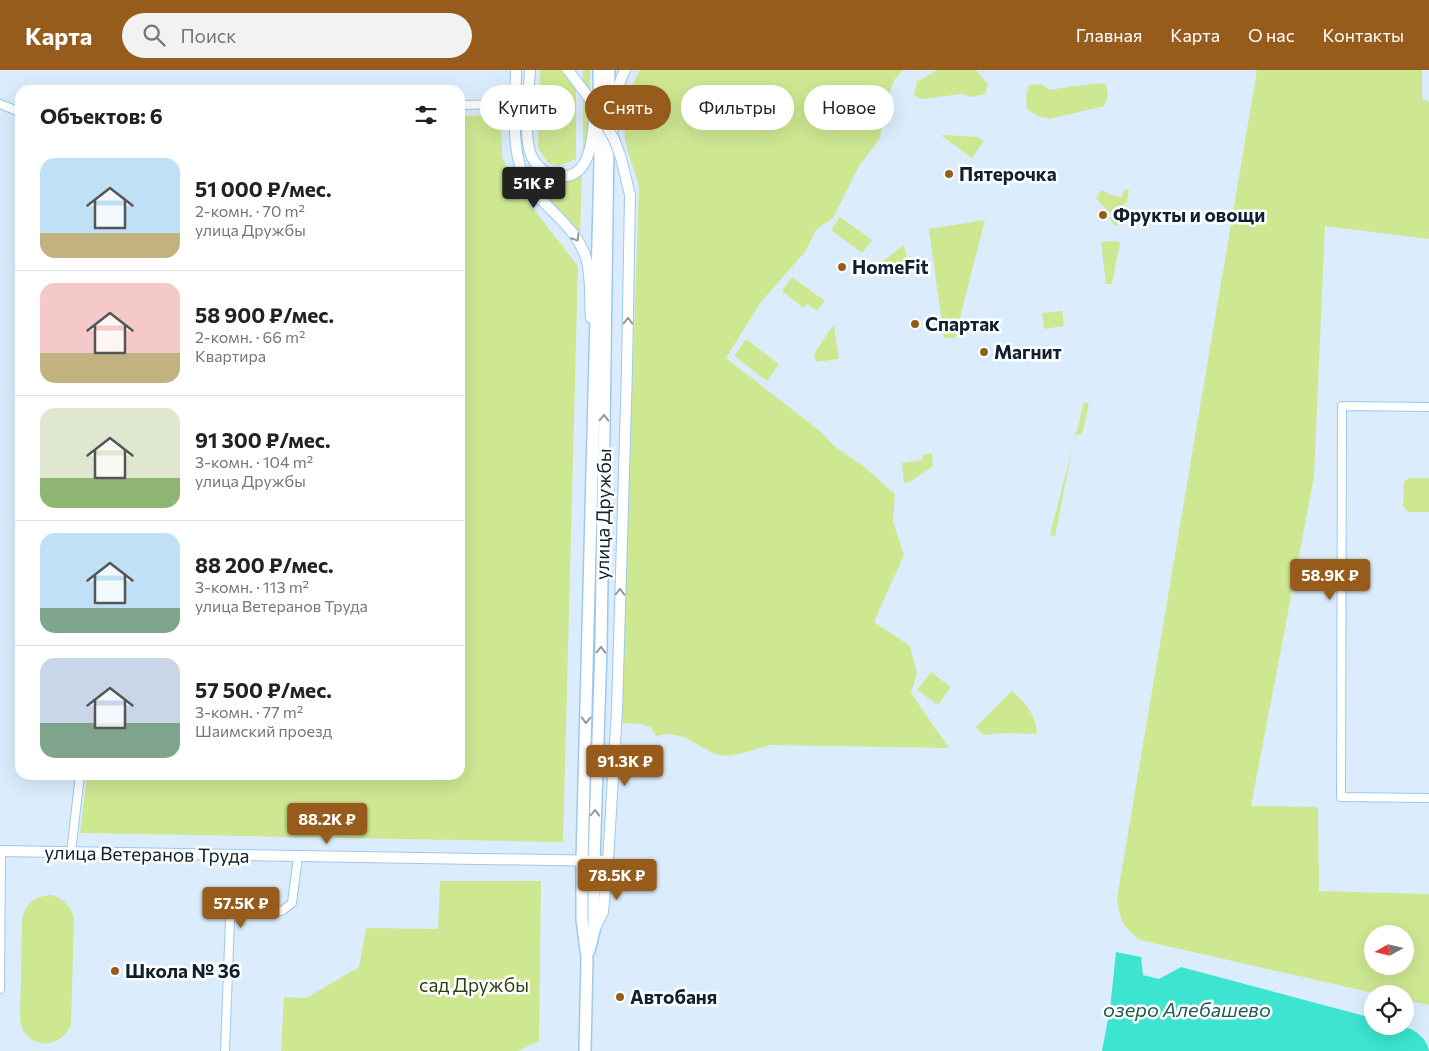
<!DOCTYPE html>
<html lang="ru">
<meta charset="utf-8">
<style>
body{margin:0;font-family:Commissioner,sans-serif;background:#f2f2f2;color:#222;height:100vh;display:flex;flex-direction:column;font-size:19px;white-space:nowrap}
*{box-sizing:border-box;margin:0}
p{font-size:16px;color:#767676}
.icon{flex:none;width:28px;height:28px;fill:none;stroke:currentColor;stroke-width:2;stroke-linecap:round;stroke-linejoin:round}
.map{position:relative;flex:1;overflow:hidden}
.side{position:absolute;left:15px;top:15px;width:450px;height:695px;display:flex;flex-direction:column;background:#fff;border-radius:15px;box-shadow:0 5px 20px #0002}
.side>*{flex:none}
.top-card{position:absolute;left:480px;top:15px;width:475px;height:45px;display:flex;gap:10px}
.needle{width:32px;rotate:262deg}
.fabs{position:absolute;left:1364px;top:855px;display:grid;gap:10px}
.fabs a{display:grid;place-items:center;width:50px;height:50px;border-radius:50%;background:#fff;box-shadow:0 5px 20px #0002;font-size:25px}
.price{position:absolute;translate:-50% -42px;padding:0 11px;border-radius:5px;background:#975c1c;color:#fff;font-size:16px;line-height:32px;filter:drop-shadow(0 1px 2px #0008)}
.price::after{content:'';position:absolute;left:50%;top:30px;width:15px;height:11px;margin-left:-8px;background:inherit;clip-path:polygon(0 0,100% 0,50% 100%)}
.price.current{background:#222;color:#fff}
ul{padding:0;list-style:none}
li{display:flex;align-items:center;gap:15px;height:125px;padding:0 25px}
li+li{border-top:1px solid #e0e0e0}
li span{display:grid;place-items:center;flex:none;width:140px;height:100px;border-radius:15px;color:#555}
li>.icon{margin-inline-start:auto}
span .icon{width:60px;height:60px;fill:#fffc;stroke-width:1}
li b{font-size:21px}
h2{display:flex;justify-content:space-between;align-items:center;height:60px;padding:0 25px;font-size:21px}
.tag{padding:0 18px;border-radius:22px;background:#fff;box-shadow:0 5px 20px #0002;font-size:18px;line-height:45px}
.tag.current{background:#975c1c;color:#fff}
header{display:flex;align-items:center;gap:30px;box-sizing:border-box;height:70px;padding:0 25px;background:#975c1c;color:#fff}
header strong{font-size:24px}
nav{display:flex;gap:28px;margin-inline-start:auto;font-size:18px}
.search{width:350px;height:45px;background:#f2f2f2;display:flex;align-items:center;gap:12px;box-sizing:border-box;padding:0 18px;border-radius:28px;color:#767676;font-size:19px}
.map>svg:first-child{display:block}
.green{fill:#cee892;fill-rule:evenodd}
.water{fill:#3de4cf}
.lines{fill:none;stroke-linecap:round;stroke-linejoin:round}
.minor-casing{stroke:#9cc9ec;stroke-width:10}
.secondary-casing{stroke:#9cc9ec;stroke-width:12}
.primary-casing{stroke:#9cc9ec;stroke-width:14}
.minor{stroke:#fff;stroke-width:8}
.secondary{stroke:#fff;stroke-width:10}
.primary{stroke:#fff;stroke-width:11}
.secondary-bridge-casing{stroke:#9cc9ec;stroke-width:12;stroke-linecap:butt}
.secondary-bridge{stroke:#fff;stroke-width:10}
.oneway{stroke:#939ba1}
.poi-dot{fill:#975c1c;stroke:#fff;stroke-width:2}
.labels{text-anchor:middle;stroke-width:5;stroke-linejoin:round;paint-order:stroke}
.poi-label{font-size:19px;font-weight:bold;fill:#0f212e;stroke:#fff;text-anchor:start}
.street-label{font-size:19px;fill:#0f212e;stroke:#fff}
.park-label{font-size:19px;fill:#333e14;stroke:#fff}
.water-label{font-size:20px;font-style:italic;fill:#1d5d55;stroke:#fff}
</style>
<header>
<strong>Карта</strong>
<div class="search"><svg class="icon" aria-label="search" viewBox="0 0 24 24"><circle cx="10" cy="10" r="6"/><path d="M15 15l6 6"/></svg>Поиск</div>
<nav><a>Главная</a><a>Карта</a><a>О нас</a><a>Контакты</a></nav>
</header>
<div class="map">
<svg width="1429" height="981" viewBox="0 0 1429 981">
<rect width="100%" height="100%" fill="#dbedfc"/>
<!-- green -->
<g class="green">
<path d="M540,0H576V89L559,96L548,93L538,78Z"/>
<path d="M583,0H590L589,69L583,89Z"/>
<path d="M640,0H903L895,9L886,31L880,68L859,96L833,148L816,160L805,182L760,233L726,288L820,361L835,377L862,395L895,424L893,451L904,485L874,552L910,576L917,603L911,623L949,678L770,675L739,684L725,686L715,684L684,667L668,664L656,666L651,657L641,654L621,653L639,115C635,102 627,83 625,69C624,51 630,15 640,0Z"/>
<path d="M937,0H976L988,14L985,24L971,27L962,24L920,29L914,25L917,12Z"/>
<path d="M1257,0H1422V29L1429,32V169L1325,156L1314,407L1251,736L1318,737L1319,821L1429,824V935L1405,930V924H1378L1140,870C1122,856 1120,850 1117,828ZM1372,864H1405V896H1372Z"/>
<path d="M1106,13L1108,27L1104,36L1050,49L1038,46L1027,39L1026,26L1029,15L1041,14L1050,20L1073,16Z"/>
<path d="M501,45L502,86L511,110L578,196L563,772L80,763L87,705H460V46Z"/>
<path d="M943,65L978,67L984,71L972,88L942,66Z"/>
<path d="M528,95C546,110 559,117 582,106L580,165L569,150L538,118Z"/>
<path d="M1124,119L1129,120L1127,133H1124V135L1128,137L1127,142L1122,141L1121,149L1125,151L1122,155H1114L1110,149L1112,145L1096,128L1102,120L1111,125L1122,127Z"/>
<path d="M840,147L872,170L862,183L831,160Z"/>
<path d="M985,150L955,268H944L929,159Z"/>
<path d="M1111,171L1120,172L1112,214H1106L1101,172Z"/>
<path d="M904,175L908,194L877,197L876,196Z"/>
<path d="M792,207L825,231L817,241L807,234L804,238L782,221Z"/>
<path d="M1062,241L1064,256L1044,259L1042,243Z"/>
<path d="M834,256L839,289L816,292L814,284L832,257Z"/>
<path d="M746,269L779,294L767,311L734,286Z"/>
<path d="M1084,332L1089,334L1082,364L1075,365L1055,466L1050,465Z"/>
<path d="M932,383L933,396L910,412L904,413L902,393L923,390L922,385Z"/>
<path d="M1409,408H1429V442H1408L1403,436L1404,412Z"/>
<path d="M931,602L951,617L938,635L917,620Z"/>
<path d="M1012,621C1026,633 1036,645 1037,664L1003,663L983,665L976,657Z"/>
<path d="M440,811H541L539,971L518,981H281L284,927L306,928L359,897L366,858L438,859Z"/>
<path d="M51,825C64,829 70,835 74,848L71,955C60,981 24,980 20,949L22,850C25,834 34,826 51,825Z"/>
</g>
<!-- water -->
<path class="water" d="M1116,882L1141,887L1143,905L1159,909L1181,897L1372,948V956C1383,956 1395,954 1405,957C1415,959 1428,970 1429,981H1102L1110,939Z"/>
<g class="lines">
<!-- minor casing -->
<g class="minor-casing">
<g id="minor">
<path d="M0,34L20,42"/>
<path d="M460,35L516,34"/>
<path d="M1429,337L1342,336L1341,727L1429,728"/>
<path d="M71,782L80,705"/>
<path d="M0,919L1,781"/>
<path d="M225,981L230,849L238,840L282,841L292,833L298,787"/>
</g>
</g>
<!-- secondary casing -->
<g class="secondary-casing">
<g id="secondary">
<path d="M516,0C516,31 510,78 524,106C540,137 575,153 586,188C592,207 589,228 591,248"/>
<path d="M530,0C529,22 523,65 531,85C535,94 542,102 553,105C593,115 593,63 595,38"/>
<path d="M611,72C616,48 613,22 625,0"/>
<path d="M0,781L608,791"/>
<path d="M594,860L603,842L608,791L617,640L627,299"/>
</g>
</g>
<!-- primary casing -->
<g class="primary-casing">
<g id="primary">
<path d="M589,881L594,861V792L601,577L609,0"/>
<path d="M585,981L587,888L582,849V791L600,93L599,0"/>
</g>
</g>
<!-- minor -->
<use href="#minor" class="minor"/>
<!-- secondary -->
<use href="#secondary" class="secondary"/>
<!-- primary -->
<use href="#primary" class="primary"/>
<!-- secondary-bridge casing -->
<g class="secondary-bridge-casing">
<path id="secondary-bridge" d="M568,0L592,32L614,69L621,88L630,125L627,299"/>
</g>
<!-- secondary-bridge -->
<use href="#secondary-bridge" class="secondary-bridge"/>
</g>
<!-- one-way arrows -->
<defs><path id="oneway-chevron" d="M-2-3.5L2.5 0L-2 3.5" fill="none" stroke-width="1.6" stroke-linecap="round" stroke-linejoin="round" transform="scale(1.25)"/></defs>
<g class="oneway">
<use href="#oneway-chevron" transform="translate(576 168) rotate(57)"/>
<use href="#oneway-chevron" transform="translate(628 251) rotate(-89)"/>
<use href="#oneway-chevron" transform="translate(604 348) rotate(-89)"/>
<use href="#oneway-chevron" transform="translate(620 522) rotate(-88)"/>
<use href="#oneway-chevron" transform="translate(601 580) rotate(-88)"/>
<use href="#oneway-chevron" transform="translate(586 650) rotate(91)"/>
<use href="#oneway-chevron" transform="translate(595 743) rotate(-88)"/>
</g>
<!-- markers -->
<g class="poi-dot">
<circle cx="949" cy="104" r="5"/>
<circle cx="1103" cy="145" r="5"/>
<circle cx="842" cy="197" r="5"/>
<circle cx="915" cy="254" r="5"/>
<circle cx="984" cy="282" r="5"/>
<circle cx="115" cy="901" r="5"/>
<circle cx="620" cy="927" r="5"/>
</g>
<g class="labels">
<!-- poi labels -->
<g class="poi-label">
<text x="959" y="111">Пятерочка</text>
<text x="1113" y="152">Фрукты и овощи</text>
<text x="852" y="204">HomeFit</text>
<text x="925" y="261">Спартак</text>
<text x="994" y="289">Магнит</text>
<text x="125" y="908">Школа № 36</text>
<text x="630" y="934">Автобаня</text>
</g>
<!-- street labels -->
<g class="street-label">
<text transform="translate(603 444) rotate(-89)" y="7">улица Дружбы</text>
<text transform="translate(147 784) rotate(1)" y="7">улица Ветеранов Труда</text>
</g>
<!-- park labels -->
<g class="park-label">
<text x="474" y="922">сад Дружбы</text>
</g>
<!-- water labels -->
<g class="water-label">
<text x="1187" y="947">озеро Алебашево</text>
</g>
</g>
</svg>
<div class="fabs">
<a><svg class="needle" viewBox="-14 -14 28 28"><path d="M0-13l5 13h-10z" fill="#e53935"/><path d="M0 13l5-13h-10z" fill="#767676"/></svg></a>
<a><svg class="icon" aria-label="locate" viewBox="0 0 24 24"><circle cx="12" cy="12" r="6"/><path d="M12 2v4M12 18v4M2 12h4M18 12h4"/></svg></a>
</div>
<b class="price current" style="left:534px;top:139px">51K ₽</b>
<b class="price" style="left:1330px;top:531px">58.9K ₽</b>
<b class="price" style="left:625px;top:717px">91.3K ₽</b>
<b class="price" style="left:327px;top:775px">88.2K ₽</b>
<b class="price" style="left:617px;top:831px">78.5K ₽</b>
<b class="price" style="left:241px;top:859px">57.5K ₽</b>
<div class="top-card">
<a class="tag">Купить</a>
<a class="tag current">Снять</a>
<a class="tag">Фильтры</a>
<a class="tag">Новое</a>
</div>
<section class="side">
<h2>Объектов: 6<svg class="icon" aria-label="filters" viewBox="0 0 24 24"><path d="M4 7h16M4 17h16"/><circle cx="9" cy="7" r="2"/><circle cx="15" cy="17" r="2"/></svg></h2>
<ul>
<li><span style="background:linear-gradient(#bfe0f5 75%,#c2b280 0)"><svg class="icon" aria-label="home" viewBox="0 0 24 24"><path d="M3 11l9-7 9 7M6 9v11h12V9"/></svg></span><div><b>51 000 ₽/мес.</b><p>2-комн. · 70 m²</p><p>улица Дружбы</p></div></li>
<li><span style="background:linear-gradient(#f6c9c9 70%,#c2b280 0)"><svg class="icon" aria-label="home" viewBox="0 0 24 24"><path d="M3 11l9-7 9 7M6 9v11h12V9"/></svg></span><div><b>58 900 ₽/мес.</b><p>2-комн. · 66 m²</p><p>Квартира</p></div></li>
<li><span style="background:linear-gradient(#dfe7d0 70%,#8fb573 0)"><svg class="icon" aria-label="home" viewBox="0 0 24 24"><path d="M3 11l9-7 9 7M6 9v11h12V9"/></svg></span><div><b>91 300 ₽/мес.</b><p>3-комн. · 104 m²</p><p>улица Дружбы</p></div></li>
<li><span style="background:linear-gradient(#bfe0f5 75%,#7fa58c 0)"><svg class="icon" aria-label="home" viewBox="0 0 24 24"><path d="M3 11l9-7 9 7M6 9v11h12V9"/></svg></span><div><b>88 200 ₽/мес.</b><p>3-комн. · 113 m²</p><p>улица Ветеранов Труда</p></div></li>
<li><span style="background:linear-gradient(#c9d6e8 65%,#7fa58c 0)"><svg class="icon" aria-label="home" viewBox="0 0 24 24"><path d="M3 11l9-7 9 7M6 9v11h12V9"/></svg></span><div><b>57 500 ₽/мес.</b><p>3-комн. · 77 m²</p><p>Шаимский проезд</p></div></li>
</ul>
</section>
</div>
